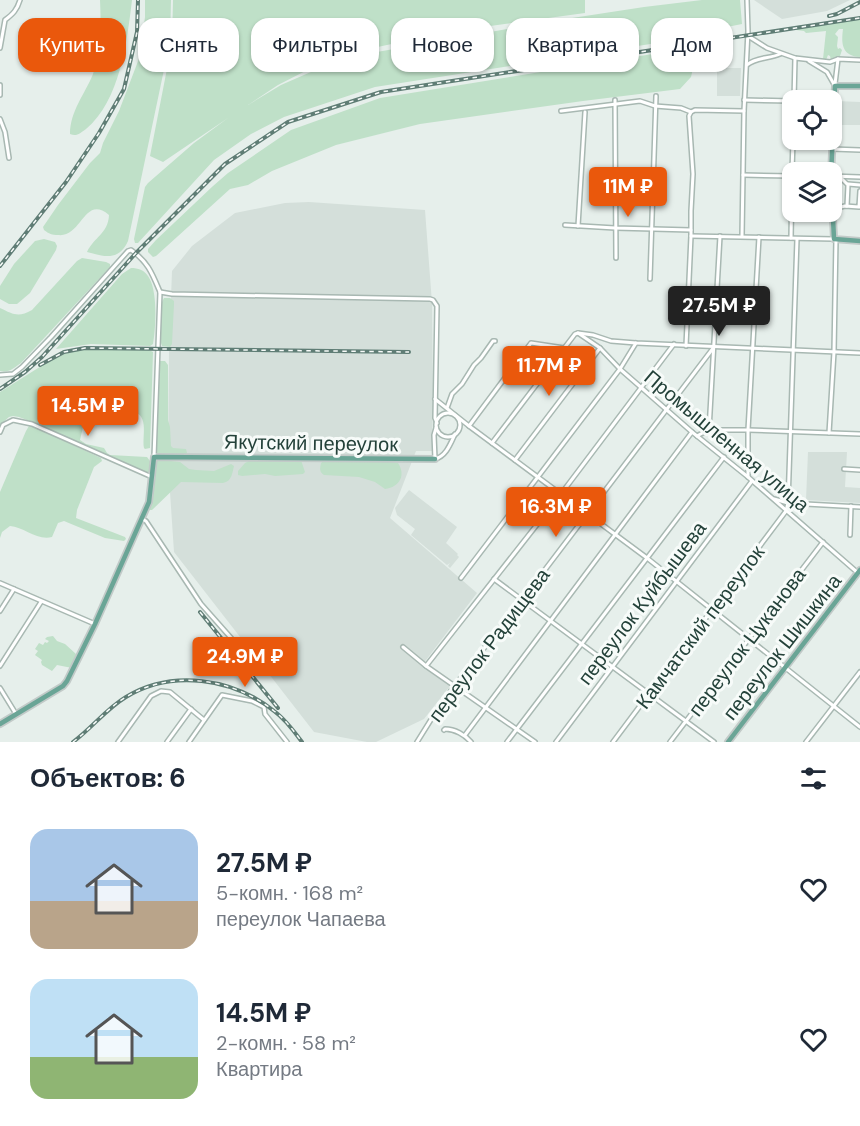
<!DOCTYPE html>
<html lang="ru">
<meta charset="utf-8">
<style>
body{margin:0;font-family:"DM Sans",sans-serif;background:#f6f6f7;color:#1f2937;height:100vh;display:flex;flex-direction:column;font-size:22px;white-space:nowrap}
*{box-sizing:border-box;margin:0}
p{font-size:20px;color:#747a83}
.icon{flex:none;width:33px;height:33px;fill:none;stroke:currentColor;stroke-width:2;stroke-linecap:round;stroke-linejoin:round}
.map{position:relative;height:742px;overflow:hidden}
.sheet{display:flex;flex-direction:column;background:#fff;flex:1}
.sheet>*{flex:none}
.top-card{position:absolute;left:18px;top:18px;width:825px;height:54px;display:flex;gap:12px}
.tools{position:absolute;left:782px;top:90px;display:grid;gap:12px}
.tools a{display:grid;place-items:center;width:60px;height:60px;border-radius:12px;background:#fff;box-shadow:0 2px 4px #0004;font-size:30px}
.price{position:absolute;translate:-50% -51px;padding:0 14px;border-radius:6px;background:#ea580c;color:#fff;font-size:20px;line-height:39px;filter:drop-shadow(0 2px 3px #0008)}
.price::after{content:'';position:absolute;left:50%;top:36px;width:18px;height:14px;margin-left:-9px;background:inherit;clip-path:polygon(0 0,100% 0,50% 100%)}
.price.active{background:#222;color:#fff}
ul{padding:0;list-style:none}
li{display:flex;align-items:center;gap:18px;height:150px;padding:0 30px}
li span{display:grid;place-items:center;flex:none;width:168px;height:120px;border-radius:18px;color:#555}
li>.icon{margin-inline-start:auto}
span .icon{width:72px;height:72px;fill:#fffc;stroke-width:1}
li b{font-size:26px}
h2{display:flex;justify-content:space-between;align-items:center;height:72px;padding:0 30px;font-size:26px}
.chip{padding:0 21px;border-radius:18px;background:#fff;box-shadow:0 2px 4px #0004;font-size:21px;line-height:54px}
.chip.active{background:#ea580c;color:#fff}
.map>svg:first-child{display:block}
.built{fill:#d4dfda}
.green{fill:#bfe0c8}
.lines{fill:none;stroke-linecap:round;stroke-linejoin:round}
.minor-casing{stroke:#a8b8b2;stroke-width:6}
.major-casing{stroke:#c2cac8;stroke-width:8}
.minor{stroke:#fff;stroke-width:3}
.major{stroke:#6aa596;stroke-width:4.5}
.rail-casing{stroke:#5f7d75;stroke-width:4}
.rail{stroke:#f7fbf9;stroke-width:1.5;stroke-dasharray:4.5;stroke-linecap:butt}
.labels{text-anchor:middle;stroke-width:6;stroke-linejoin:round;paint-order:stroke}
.street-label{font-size:20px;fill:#24423a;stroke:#f7fbf9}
</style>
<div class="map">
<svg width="860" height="742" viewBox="0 0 860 742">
<rect width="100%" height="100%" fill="#e6efeb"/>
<!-- built -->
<g class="built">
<path d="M754,0H850L827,11L782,19Z"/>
<path d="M741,68L740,96H717V68Z"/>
<path d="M836,101L860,102V125H836Z"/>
<path d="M309,202L425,210L432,303L433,397L432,451H416L390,518L477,593L423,664L450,686L424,719L376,742H367L314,732L174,552L168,462L169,353L172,271L192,246L235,213L285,203Z"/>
<path d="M808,452H847L845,487L860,488V503L806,500Z"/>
<path d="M409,490L457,527L446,543L458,554L457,555L459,557L450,568L448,566L450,563L447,565L411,535L415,529L397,515L395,508Z"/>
</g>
<!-- green -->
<g class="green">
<path d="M100,0H132C127,41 120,101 86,129C80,133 77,137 70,134C70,111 85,94 93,74C102,49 101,25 100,0Z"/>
<path d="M145,0H171L170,41L128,241C119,261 105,257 87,252C94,237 108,234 109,215C84,194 82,238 58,235C52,235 49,234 44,230L43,227L58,205L90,163L100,153L103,143L119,111L140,56L145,17Z"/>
<path d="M173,0H585V13L447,32L350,53L325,61L278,85L248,105L281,85L343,58L559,20L644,7L702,0H740L742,24L707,31L708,35L375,87L284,117L251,134L214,160L138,243H135L134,239L145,187L148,183L194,143L228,118L163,162L150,156L172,43Z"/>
<path d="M860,19V57C842,56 841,44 843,29H839L835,34L838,37L837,46L838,49L840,48L842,50L840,56L834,58L832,60H831L830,56L828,55L826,60L823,59L826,31L806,33L804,31L796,30L798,27Z"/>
<path d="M665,52L688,54L694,64L691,77L680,89L583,101L420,124L336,145L272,171L248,185L230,189L156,256L153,257L148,252V249L156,240L213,186L228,173L291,130L380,98Z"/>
<path d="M44,239L55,242L57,246L56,250L30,293L17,304H9L0,299V286L14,264L35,241Z"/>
<path d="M82,258L106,262L110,264V267L21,363C14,368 9,373 0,371V308C13,314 18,318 32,310L77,261Z"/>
<path d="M131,268C138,268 144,270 148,276C158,290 156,328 153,344L150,346L91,344L56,349L122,274Z"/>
<path d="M164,298H170L174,301V304L172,344L170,347L162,346L160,340L161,304Z"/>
<path d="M84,349L149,350L153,352L150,448L145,449L144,448C142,436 149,416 134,412L119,423L111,424L88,422L83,427L80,440L86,444L104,448L107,453L110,455L147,457L150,461V472L148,473L40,425L19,417L13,416L9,417L0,425V392L46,363L64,354Z"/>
<path d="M160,361H165L168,365V420L170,427L171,446L173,448L186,449L187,453L185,455H159L156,453Z"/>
<path d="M29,426H32L101,458L102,461L94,467L77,510L76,518L125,537L126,539L124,541L105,538L64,521L58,523L52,537C37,541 24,527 10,526L2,532L0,538V492L26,431Z"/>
<path d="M161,460L180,462L189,469L196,470L214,471L231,464L234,466C232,474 232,481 223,483L181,482L152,510H149C149,505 152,501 152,496C154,484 151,472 157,461Z"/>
<path d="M251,460H301L305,472L303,474L275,476L265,474L242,476L238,475V471L245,463Z"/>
<path d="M325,460L379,461L398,463C406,475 400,487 385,489L375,482L359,477L324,475C319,472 320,468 321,463Z"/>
<path d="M53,636L57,641L65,644L76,654L72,668L57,665L52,671L42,665L41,662L42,660L35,655L38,651L35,649L39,643L43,645L45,642L47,643L49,641L45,639L47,637Z"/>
</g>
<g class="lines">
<!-- minor casing -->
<g class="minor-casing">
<g id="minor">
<path d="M748,36L767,48L795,58L830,62L838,59L860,60"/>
<path d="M0,48L5,20C13,14 17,10 20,0"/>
<path d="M809,61L827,72L835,86"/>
<path d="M747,65C756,57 769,59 780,54"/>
<path d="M835,84L838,59"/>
<path d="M0,85V95"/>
<path d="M615,100L616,258"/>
<path d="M744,100L792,101"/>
<path d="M794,100L795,58"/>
<path d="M561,111L640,101L655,106L681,108L691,112"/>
<path d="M0,119L5,132L9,158"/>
<path d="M832,149L860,150"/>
<path d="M792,172L793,140"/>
<path d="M743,175L792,176"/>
<path d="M831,176L860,177"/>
<path d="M840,177L848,185L847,206"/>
<path d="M848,184L860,185"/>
<path d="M832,209L845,206L859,207L860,191"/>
<path d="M565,225L615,228L691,230"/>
<path d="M578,226L585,112"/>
<path d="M691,236L833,239"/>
<path d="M742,236L744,111L748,31L747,0"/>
<path d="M791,238L792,182"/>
<path d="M650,279L656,96"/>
<path d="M160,292L172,294L430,299L433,300L437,306L435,418L437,423"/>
<path d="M578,333L593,335L611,341L636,343L860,353"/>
<path d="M686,346L691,236V211L693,174L689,116L691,112L695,110L744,111"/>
<path d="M0,375L13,374L22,367L51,337L128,251L131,250C148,262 152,273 160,292L154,457"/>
<path d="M435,399L469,426L647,558L860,727"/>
<path d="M447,408L452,394L462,384L474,365L481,358L493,341H495"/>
<circle cx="448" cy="425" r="12"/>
<path d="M469,426L531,343L564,348"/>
<path d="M436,428L434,435L435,459C446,456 450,445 455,434"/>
<path d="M709,430L720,236"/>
<path d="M0,432L3,425L13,420L32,424L152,477"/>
<path d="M829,433L834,352L836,239"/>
<path d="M697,436L708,430H748L860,434"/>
<path d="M492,443L575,334L578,333L600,348L620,369L692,432L748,477L858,573"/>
<path d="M515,460L600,348"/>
<path d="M844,469L860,470"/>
<path d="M748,477V430L759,237"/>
<path d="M774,499L788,503L860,507"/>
<path d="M142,519L146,521L201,604L232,639L256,670"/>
<path d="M850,535L851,506"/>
<path d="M461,578L620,369L636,343"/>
<path d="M494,579L714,742"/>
<path d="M0,583L95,624"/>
<path d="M0,611L14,589"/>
<path d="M403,647L426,666L535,742"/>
<path d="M0,666L41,602"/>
<path d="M426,666L561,494L674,344"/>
<path d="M0,688L16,714"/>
<path d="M444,730L445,729C455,729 465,735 471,742"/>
<path d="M465,735L692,432"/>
<path d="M118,742L151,696L161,691L170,692L204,720"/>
<path d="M167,742L191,709"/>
<path d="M189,742L222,695L252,701L264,707L265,714L287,742"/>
<path d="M417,742L437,710L455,685L522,600L714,347"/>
<path d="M507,742L724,457"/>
<path d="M556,742L752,481"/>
<path d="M613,742L786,511L788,503L797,239"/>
<path d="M670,742L823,542"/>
<path d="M806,742L860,672"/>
</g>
</g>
<!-- major casing -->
<g class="major-casing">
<g id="major">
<path d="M860,86H835L831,176L834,239L860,241"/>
<path d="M0,724L63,686L67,681L95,624L149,502L154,457L435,459"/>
<path d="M728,742L860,570"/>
</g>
</g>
<!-- minor -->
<use href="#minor" class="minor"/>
<!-- major -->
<use href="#major" class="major"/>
<!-- rail casing -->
<g class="rail-casing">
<g id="rail">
<path d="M829,16L837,14L860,2"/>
<path d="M0,266L66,182L99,133L124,89L137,32L138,0"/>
<path d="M40,365L64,352L85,348L409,352"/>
<path d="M0,389L25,372L42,357L136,253L225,164L288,122L381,92L860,18"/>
<path d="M200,612L278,708"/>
<path d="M73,742C92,728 106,709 126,697C172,669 233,678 274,711C285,719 294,731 302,742"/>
</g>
</g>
<!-- rail -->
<use href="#rail" class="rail"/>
</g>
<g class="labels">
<!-- street labels -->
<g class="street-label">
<text transform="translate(727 441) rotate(40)" y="7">Промышленная улица</text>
<text transform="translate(311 443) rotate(1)" y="7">Якутский переулок</text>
<text transform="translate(642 603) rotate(-53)" y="7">переулок Куйбышева</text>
<text transform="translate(700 627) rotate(-53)" y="7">Камчатский переулок</text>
<text transform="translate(747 642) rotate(-53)" y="7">переулок Цуканова</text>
<text transform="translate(489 645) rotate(-53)" y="7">переулок Радищева</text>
<text transform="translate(782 647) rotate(-52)" y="7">переулок Шишкина</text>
</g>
</g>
</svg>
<div class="tools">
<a><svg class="icon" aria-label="locate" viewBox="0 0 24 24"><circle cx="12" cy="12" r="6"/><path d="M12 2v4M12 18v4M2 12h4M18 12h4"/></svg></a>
<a><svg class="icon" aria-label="layers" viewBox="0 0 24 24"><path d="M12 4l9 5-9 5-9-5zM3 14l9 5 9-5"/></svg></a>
</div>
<b class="price" style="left:628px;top:218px">11M ₽</b>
<b class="price active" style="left:719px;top:337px">27.5M ₽</b>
<b class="price" style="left:549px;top:397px">11.7M ₽</b>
<b class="price" style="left:88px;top:437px">14.5M ₽</b>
<b class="price" style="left:556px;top:538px">16.3M ₽</b>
<b class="price" style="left:245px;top:688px">24.9M ₽</b>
<div class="top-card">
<a class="chip active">Купить</a>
<a class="chip">Снять</a>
<a class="chip">Фильтры</a>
<a class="chip">Новое</a>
<a class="chip">Квартира</a>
<a class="chip">Дом</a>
</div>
</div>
<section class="sheet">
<h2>Объектов: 6<svg class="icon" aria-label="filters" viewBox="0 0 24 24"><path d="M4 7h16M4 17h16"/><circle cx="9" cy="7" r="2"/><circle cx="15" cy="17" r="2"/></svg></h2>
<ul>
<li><span style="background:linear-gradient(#a9c7e8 60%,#b9a48a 0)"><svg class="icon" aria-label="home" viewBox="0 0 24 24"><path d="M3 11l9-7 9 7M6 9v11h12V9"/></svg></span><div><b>27.5M ₽</b><p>5-комн. · 168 m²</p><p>переулок Чапаева</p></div><svg class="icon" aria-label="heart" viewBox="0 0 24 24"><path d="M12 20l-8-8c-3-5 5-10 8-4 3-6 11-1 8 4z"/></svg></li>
<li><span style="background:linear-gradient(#bfe0f5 65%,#8fb573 0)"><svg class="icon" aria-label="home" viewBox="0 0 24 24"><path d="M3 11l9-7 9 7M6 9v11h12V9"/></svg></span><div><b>14.5M ₽</b><p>2-комн. · 58 m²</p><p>Квартира</p></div><svg class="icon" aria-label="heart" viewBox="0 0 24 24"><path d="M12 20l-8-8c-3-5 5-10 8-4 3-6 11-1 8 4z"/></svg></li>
</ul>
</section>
